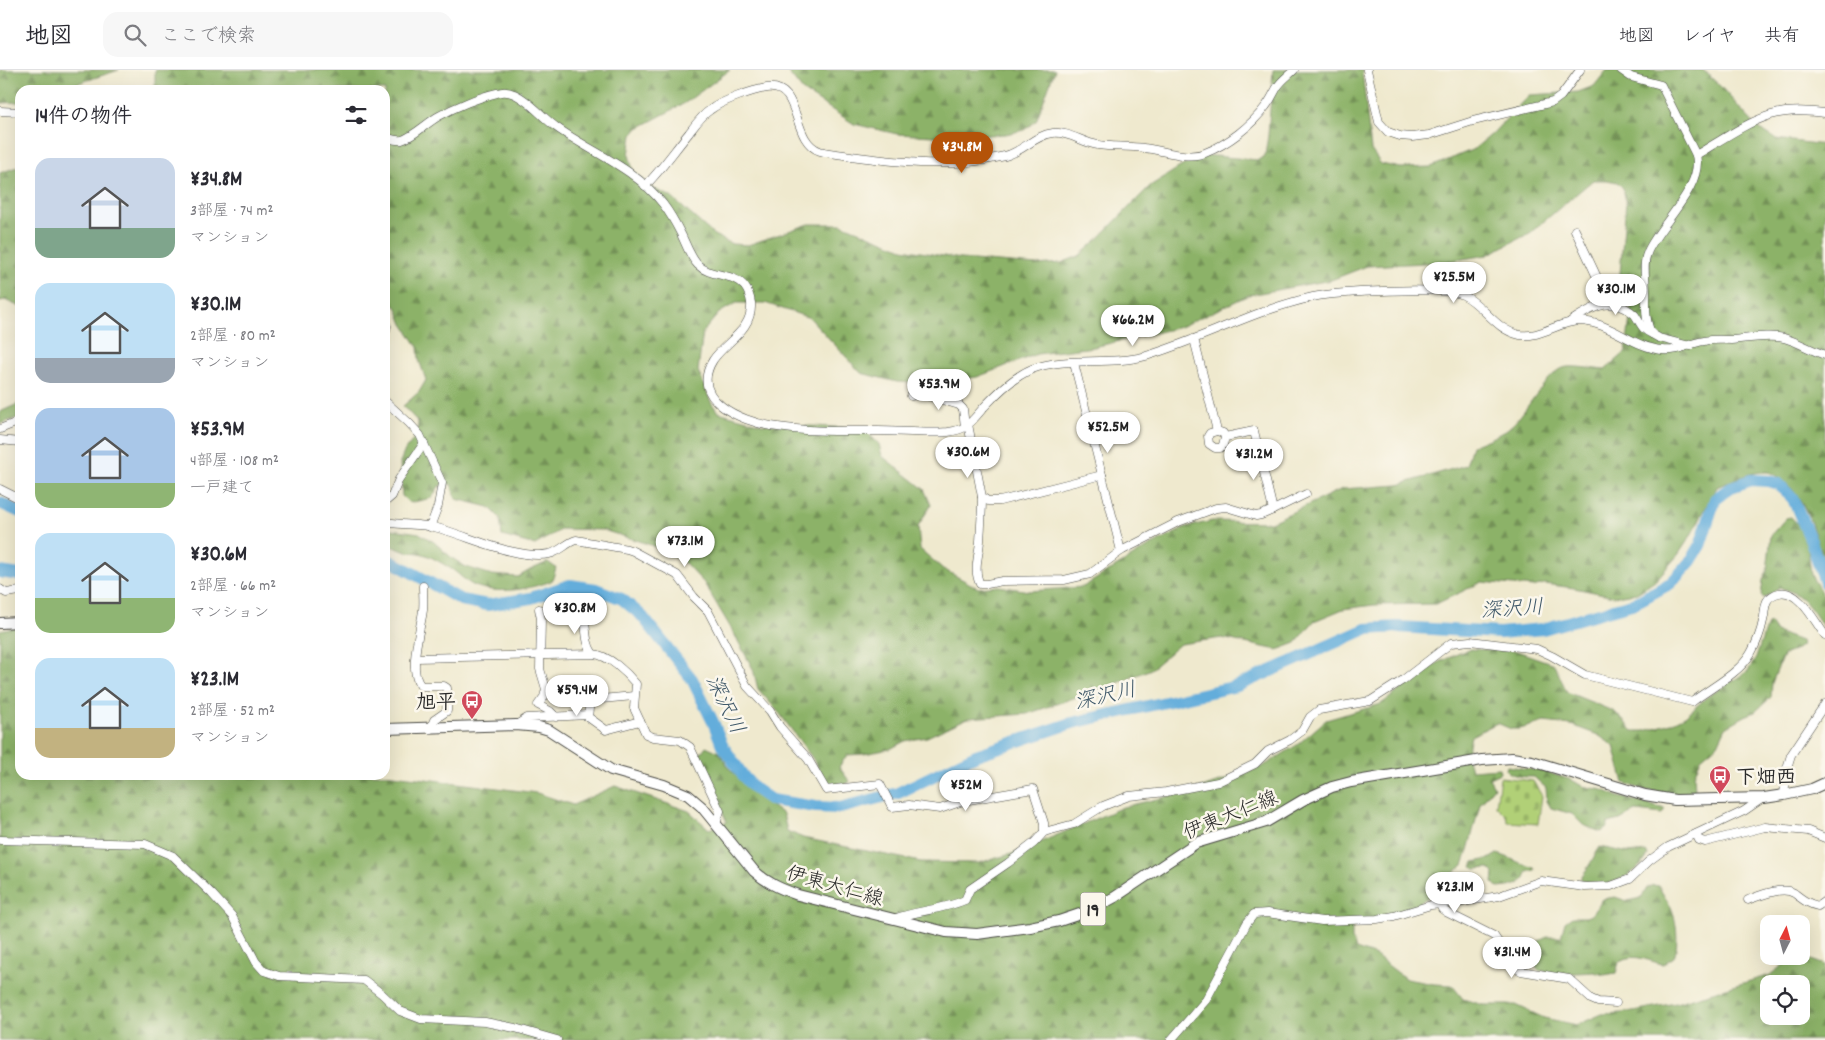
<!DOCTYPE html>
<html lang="ja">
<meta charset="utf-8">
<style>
body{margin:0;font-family:Dekko,"Klee One",sans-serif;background:#f7f7f7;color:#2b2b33;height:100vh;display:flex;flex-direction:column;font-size:19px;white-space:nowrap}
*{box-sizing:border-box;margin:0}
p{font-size:16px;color:#7c7c81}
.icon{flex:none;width:28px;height:28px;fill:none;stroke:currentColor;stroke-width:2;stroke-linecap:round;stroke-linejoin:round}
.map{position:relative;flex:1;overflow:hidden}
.sheet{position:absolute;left:15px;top:15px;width:375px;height:695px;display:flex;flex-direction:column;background:#fff;border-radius:15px;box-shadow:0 5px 20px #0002}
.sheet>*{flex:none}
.needle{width:32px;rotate:6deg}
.controls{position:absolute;left:1760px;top:845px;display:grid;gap:10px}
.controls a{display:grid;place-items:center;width:50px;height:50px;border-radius:10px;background:#fff;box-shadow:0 5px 20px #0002;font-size:25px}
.price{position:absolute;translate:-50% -42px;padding:0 11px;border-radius:18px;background:#fff;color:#222;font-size:16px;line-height:32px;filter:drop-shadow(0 1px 2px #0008)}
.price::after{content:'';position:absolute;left:50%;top:30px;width:15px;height:11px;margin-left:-8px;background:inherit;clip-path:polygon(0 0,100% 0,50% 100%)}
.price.on{background:#b45309;color:#fff}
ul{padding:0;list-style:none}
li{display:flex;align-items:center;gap:15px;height:125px;padding:0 20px}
li span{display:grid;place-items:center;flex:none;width:140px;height:100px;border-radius:15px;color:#555}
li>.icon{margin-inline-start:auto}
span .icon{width:60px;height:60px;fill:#fffc;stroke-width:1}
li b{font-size:21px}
h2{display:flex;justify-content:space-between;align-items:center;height:60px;padding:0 20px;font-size:21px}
header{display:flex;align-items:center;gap:30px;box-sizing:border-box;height:70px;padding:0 25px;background:#fff;border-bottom:1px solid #e1e1e2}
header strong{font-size:24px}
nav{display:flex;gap:28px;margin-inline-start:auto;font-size:18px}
.search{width:350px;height:45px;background:#f7f7f7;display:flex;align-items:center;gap:12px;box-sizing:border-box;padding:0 18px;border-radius:15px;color:#7c7c81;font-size:19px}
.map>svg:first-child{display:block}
.forest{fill:url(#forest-firs);stroke:#5c6e4a;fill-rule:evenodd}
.cemetery{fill:url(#cemetery-stones);stroke:#6e7e51}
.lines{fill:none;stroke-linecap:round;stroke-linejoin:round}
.river{stroke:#63addb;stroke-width:12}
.minor-casing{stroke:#484843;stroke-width:9}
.major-casing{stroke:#484843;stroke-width:12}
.minor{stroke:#fff;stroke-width:8}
.major{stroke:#fff;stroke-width:10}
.labels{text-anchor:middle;stroke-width:5;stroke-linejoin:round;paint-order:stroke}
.shield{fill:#fbf7ec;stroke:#696865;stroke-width:1}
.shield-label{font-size:19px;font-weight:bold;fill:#2b2b2b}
.poi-label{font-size:20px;font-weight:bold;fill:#2b2b2b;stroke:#fbf7ec;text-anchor:end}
.street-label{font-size:20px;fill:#2b2b2b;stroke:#fbf7ec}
.water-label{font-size:21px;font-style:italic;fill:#3f5869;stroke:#fbf7ec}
</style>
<header>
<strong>地図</strong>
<div class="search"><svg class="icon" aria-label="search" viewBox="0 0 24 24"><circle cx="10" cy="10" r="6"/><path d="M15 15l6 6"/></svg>ここで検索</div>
<nav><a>地図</a><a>レイヤ</a><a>共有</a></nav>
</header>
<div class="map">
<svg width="1825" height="970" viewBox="0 0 1825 970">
<defs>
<pattern id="forest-firs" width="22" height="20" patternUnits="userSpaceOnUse" patternTransform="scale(1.25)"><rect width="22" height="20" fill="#8cb268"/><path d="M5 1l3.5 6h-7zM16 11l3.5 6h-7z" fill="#739156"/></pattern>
<pattern id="cemetery-stones" width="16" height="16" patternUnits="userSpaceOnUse" patternTransform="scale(1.25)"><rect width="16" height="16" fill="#b1d077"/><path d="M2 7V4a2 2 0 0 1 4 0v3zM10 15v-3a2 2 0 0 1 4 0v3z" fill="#98b367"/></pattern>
</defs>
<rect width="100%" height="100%" fill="#fbf7ec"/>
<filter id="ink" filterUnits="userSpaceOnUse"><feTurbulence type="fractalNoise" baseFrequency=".02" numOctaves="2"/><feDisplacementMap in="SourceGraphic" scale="10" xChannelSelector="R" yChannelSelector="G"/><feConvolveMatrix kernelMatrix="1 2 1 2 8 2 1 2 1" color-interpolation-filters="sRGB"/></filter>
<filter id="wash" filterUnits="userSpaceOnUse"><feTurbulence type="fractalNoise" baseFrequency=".0096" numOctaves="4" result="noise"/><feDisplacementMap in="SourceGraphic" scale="20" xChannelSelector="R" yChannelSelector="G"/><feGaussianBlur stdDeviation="1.12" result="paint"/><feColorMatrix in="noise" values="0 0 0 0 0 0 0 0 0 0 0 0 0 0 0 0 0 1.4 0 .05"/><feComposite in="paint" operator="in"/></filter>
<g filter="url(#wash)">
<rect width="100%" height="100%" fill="#efe9ce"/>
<!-- forest -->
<g class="forest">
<path d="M0,0H119L57,20H20V32L0,33Z"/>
<path d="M155,0H730L685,33L638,58L632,65L629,85L633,100L648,116L670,126L714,165L732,174L748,175L809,154H841L903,179L961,189L1037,195L1061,193L1079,186L1096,171L1150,116L1180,97L1203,85L1258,90L1265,86L1268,65L1273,0H1362L1371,80L1381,94L1401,98L1431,97L1474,79L1492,64L1529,25L1578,22L1594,16L1607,0H1703L1719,15L1757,57L1776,69L1825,75V498C1814,466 1809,428 1779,408C1776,406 1772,403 1769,402C1751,401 1733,410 1717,417L1690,467L1678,485L1655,511L1637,523L1614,526L1574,518L1544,514L1533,517L1482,512L1436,534L1374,535L1343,539L1314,551L1296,573L1277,580L1222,568L1180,574L1151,599L1123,611L1027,644L968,648L927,667L905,671L890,679L864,684L847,685L839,697L850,712L841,715H832L825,711L813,689L780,644L758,619L753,599L732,560L704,513L685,493L651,475L603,460L562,459L535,475L502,466L500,448L489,437L456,429L451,414L439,416L432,428L409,433L402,426L400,392L405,380L417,365L418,352L403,336L419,322L426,310L419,290L418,277L403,254L396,236H385V20H155ZM1593,110H1607L1617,112L1623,118L1626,132L1620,204L1616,220L1631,238L1626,282L1605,300C1593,299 1579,296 1567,297C1549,299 1527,341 1513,354C1502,365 1486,370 1472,376L1466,395L1398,415L1342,419L1271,452L1212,451L1187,457L1148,477L1083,517L1029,521L999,516L978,518L943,499L920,479L918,456L931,435L924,419L882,386L879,374L868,363L859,358L762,354L718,342L711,332L698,301L703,262L719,243L736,233H765L810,248L861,303L897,312L930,314L977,307L1037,284L1094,277L1180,257L1249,225L1331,210L1367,196L1444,192L1487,185L1530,163Z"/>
<path d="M782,0H1055L1036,51L1024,60L1006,64L952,67L897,64L854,54L803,21L787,1Z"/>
<path d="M20,96V237L5,230L0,231V103Z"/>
<path d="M20,333V347L0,354V342Z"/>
<path d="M1791,447L1801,458L1807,470L1811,505L1825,529V559C1812,541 1803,522 1780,518L1764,528L1761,526L1763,510L1767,501L1771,465L1786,448Z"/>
<path d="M385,458L419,463L434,472L452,488L466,497L492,505L518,507L530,500L548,492L556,498L552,511C529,519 499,525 475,516C467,513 460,505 453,500C443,494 430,485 419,483C415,482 411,483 407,482C399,480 393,475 385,475Z"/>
<path d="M1770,553L1776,562L1801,571L1802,575L1794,581L1783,585L1772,613L1771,627L1755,642L1745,646L1726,657L1718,674L1701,688L1694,705L1695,721L1679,725L1644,720L1624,713L1614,676L1598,665L1571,655L1544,652L1520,659H1511L1497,653L1471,666L1467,685L1471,700L1499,698L1500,703L1489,708L1494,717L1480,734L1467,784L1463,795L1448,808L1439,819L1418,834L1374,851L1357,854L1352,858V869L1356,879L1376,886L1406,909L1434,914L1452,915L1463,929L1483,935H1516L1544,948L1577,955L1602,944L1622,943L1676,933L1770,905L1790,890L1806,888L1825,895V970H0V560L20,556V705L385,704L537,723L573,735L615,716L689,741L709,759L727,752L698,687L706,676L719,682L730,699L754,724L783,744L787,761L803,768L921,792L978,793L1015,783L1123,737L1199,719L1262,697L1297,675L1326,650L1381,634L1439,592L1469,579L1517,581L1554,594L1567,622L1615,642L1633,661H1645L1671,653L1685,646L1707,627L1748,601L1756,588L1767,554ZM1769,914H1801V946H1769Z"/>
<path d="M1507,696L1542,701L1572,710L1582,716L1603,720L1619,727L1665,739L1662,744L1636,741L1620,750L1608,753L1607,758L1601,762L1583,755L1572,744L1551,738L1547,731L1546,718L1534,707C1525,707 1513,707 1506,700Z"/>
<path d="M1600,777C1617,780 1629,785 1646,782L1648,785C1642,800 1616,814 1600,815C1594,815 1587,812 1581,810V807C1589,798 1593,787 1600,777Z"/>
<path d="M1497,784C1511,787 1522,796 1534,797L1535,800L1527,802C1524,816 1511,817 1498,818L1493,813L1494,803L1489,798L1475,799L1472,797L1474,792L1489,789Z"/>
<path d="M1653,815L1659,816C1662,824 1667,830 1671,837C1677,851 1679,873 1674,887L1663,894C1647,891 1634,882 1619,892L1616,903L1604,905L1594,902L1558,904L1538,900L1533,891L1539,871L1547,867H1561L1565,852L1572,847H1586L1591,845L1603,829L1615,827L1627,831L1641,828L1647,818Z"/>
</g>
<!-- cemetery -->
<path class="cemetery" d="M1500,707L1533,711L1542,726L1538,754L1508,752L1506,746L1496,736Z"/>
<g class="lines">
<!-- river -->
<g class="river">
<path d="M0,433L20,442"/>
<path d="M385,491L393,492L461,530L488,535L531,528L570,515L596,519L622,529L642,546L692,609L714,654L722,675L744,707L755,719L771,730L816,737L840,738L898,723L976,685L1072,653L1237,616L1366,559L1398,557L1500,563L1543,559L1635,533L1671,513L1691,491L1700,476L1715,429L1731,417L1751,410L1769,411L1779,414L1793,429L1811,471L1825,513"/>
<path d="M0,502L20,505"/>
</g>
</g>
</g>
<g filter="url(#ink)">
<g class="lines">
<!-- minor casing -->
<g class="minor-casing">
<g id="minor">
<path d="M1367,0L1379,52L1388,62L1400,66L1412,67L1429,65L1473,51L1553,32L1561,26L1580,0"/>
<path d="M1621,0L1631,7L1661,15L1696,85C1704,116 1660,154 1648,181C1642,193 1646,211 1646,223C1646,238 1645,252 1652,264L1659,268L1690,276"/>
<path d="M0,41L20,42"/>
<path d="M385,67C392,69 395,71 402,70C413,67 428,52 439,46C455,37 479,27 497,23C503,21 508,21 514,24C529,30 542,47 556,57C592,83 634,97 663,134C670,143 676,154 681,164C686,174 690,187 698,195C711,208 734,202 745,217C749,222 750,226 751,233C753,260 726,271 713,290C688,330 742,351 771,356C806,362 842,361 878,361C901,361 925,364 948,362C955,361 960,360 965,357C972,352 978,344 984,337C997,323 1013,307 1032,299C1065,286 1109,296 1146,286C1202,269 1255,240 1313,227C1336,222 1443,216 1463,225C1484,235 1495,260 1520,265C1541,268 1559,251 1580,251C1610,252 1632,277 1662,280C1680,282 1688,273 1704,271C1713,269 1722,270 1731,270C1748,269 1767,264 1784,268C1798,272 1811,280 1825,285"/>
<path d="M1696,85C1720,71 1745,53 1771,45C1787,40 1809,41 1825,43"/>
<path d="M645,116C661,100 674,81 689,63C695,55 702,45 710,40C721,31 753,20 767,18C803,14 790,71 820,81C830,84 841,84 851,86C901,93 955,98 1005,86C1022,82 1035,65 1053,63C1068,61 1083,73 1098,75C1113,77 1129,76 1144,78C1163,80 1187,90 1205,83C1228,74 1251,56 1266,36C1271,30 1274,22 1278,16C1282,10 1289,5 1294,0"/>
<path d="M1575,160L1609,233"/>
<path d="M1571,251C1588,240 1606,228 1625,238C1629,240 1632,242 1635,245C1641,254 1642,260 1652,264"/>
<path d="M385,265L387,256"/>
<path d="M1074,293L1121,481"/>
<path d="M911,326L922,324L959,335L963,339L965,357"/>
<path d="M385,331L409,353L420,365L442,413L438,436L430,457"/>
<path d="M968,354L982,427L988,431H1000L1102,405"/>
<path d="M0,359L20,351"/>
<path d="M1217,361L1210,363L1208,366L1209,374L1215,378H1220L1223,375L1225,367"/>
<path d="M0,370L20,372"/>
<path d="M0,419L20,429"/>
<path d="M982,427C982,442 981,456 980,471C979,485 973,501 980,514H987L1002,511L1064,510L1090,504L1121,481L1178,452L1216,438L1226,437L1256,446L1261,445L1273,440L1254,361L1225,367L1223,363L1217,361L1194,269"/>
<path d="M385,432L392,426L399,409L424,373"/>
<path d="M1273,440L1306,424"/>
<path d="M385,452C401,455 419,454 434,457C467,465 516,490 549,484C560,482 566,473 576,470L627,479L633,481L677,505L694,527L708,541L747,616L770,641L780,657L808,689L826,720L880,714L892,737L909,735L940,739L963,731L1033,719L1044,753V762"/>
<path d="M423,516C423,524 424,532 423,540C421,558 407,601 421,616H444L447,618V641L434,650L430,659"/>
<path d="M0,519L6,523L20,521"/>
<path d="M579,531C589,547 582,569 593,584"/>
<path d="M539,539L541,549L540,599L546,619L544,627L538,635L550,641L556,647"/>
<path d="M416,588L593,584C609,585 627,603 636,614L634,638L646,664L653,667L680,670L690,677L720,741L716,754"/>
<path d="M634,626L590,630L588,647L606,660L640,651"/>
<path d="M516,655L527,648L588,645"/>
<path d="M1784,725L1787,698L1791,685L1825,634"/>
<path d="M1696,764L1699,770L1705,772L1765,757L1808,761L1825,768"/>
<path d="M0,770L145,774L173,786L212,824L232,846L256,892L264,901L279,906L364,910L382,924L400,941L421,949L485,952L515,958L557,970"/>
<path d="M1748,830C1759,826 1782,816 1794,823C1802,829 1808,834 1818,836L1825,831"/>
<path d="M1440,833L1442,839L1446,842L1494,866L1516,898L1521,901L1569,909L1591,929L1598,932L1616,933"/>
<path d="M894,849C917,840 943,840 965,830L970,819L1008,793L1034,773L1044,762L1074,754L1103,736L1129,726L1166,722L1218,712L1255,694L1268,681L1290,670L1302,661L1310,647L1319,640L1370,631L1403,610L1451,573L1470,571L1537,579L1552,586L1585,605L1692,632C1710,618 1740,603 1751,583C1756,574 1761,561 1763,551C1765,545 1764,537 1767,531C1769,527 1775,524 1779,523C1798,518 1815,552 1825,565"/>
<path d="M1171,970L1206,930L1247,853L1254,844L1267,843L1322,851L1377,849L1394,846L1431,835L1462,832L1499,826L1541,811L1585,817L1611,816L1630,809L1649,791L1668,777L1744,741L1763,728"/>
</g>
</g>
<!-- major casing -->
<g class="major-casing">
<g id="major">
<path d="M0,553L20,552"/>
<path d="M385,659L516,655L539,657L549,660L611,700L664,715L688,725L702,737L754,801C767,813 781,819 798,825L946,862L977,864L1030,857L1059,851L1089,841L1115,827L1196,773L1266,752L1303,730L1332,717L1351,712L1482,690L1512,688L1532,691L1645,725L1675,730L1764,728L1784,725L1812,719L1825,713"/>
</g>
</g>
<!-- minor -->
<use href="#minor" class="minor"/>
<!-- major -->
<use href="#major" class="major"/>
</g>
</g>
<!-- icons -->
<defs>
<g id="bus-pin" transform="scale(1.125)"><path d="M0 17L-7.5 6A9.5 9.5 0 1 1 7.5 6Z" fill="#d1495b" stroke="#fbf7ec"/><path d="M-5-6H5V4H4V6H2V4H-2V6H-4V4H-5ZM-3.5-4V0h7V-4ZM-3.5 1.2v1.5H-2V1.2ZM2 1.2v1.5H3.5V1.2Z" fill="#fff"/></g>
</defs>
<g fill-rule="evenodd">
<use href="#bus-pin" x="472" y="631"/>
<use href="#bus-pin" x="1720" y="706"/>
</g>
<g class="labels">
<!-- shield labels -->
<rect class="shield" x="1080.5" y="822.5" width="25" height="33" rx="4"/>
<g class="shield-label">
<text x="1093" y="846">19</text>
</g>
<!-- poi labels -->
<g class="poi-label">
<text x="456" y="638">旭平</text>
<text x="1736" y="713" text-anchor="start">下畑西</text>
</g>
<!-- street labels -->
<g class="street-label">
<text transform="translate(1230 744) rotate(-22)" y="7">伊東大仁線</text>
<text transform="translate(835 815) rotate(16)" y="7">伊東大仁線</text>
</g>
<!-- water labels -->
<g class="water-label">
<text transform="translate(1512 538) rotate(-4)" y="7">深沢川</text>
<text transform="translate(1105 625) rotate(-13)" y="7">深沢川</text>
<text transform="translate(726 634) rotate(64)" y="7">深沢川</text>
</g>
</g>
</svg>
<div class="controls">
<a><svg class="needle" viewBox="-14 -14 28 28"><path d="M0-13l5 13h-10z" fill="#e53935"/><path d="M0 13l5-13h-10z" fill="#7c7c81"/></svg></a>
<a><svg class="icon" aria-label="locate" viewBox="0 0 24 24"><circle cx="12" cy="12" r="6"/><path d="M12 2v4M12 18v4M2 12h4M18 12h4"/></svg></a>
</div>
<b class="price on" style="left:962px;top:104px">¥34.8M</b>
<b class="price" style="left:1454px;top:234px">¥25.5M</b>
<b class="price" style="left:1616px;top:246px">¥30.1M</b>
<b class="price" style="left:1133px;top:277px">¥66.2M</b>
<b class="price" style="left:939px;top:341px">¥53.9M</b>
<b class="price" style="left:1108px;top:384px">¥52.5M</b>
<b class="price" style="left:968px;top:409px">¥30.6M</b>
<b class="price" style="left:1254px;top:411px">¥31.2M</b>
<b class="price" style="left:685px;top:498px">¥73.1M</b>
<b class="price" style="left:575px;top:565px">¥30.8M</b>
<b class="price" style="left:577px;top:647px">¥59.4M</b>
<b class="price" style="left:966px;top:742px">¥52M</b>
<b class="price" style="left:1455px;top:844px">¥23.1M</b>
<b class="price" style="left:1512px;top:909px">¥31.4M</b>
<section class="sheet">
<h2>14件の物件<svg class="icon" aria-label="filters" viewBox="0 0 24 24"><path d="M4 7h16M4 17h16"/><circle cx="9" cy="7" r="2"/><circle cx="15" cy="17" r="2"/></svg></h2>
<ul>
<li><span style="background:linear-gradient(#c9d6e8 70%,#7fa58c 0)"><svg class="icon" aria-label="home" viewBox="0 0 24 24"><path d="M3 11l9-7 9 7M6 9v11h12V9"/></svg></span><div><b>¥34.8M</b><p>3部屋 · 74 m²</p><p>マンション</p></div></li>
<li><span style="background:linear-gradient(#bfe0f5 75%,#9aa5b1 0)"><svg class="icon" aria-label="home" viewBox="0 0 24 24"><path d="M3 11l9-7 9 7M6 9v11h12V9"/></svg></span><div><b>¥30.1M</b><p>2部屋 · 80 m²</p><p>マンション</p></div></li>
<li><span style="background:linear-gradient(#a9c7e8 75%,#8fb573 0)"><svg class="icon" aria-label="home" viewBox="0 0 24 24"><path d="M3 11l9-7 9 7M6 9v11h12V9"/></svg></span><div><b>¥53.9M</b><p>4部屋 · 108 m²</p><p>一戸建て</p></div></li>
<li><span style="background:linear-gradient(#bfe0f5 65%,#8fb573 0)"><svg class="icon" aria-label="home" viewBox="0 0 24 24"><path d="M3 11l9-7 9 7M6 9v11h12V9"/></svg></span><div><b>¥30.6M</b><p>2部屋 · 66 m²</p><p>マンション</p></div></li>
<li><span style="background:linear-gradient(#bfe0f5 70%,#c2b280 0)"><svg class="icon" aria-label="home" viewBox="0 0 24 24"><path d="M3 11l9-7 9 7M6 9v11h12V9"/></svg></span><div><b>¥23.1M</b><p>2部屋 · 52 m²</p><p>マンション</p></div></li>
</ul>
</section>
</div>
